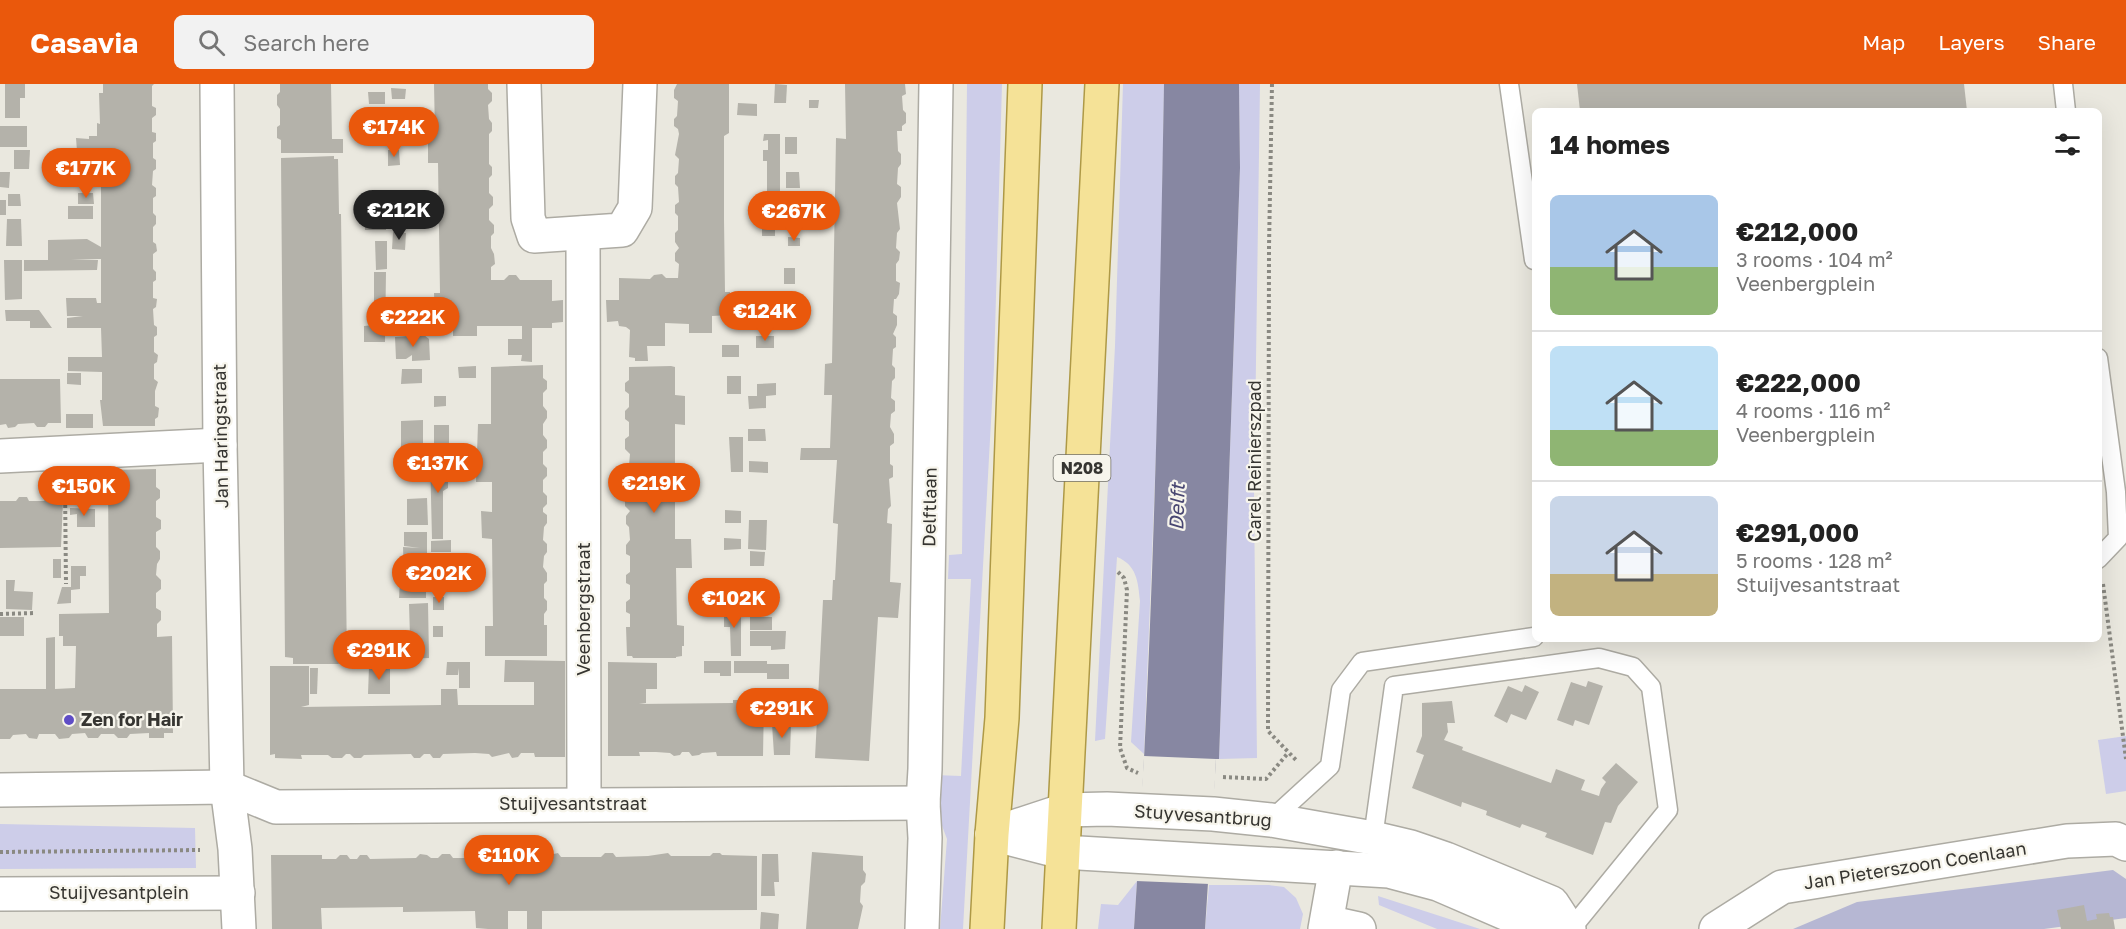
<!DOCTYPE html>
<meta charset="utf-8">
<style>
body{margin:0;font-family:"Golos Text",sans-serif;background:#f2f2f2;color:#222;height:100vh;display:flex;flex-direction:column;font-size:22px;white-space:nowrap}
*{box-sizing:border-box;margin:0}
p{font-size:20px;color:#767676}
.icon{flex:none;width:33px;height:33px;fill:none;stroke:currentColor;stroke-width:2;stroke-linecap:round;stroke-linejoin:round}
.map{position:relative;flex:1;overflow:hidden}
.side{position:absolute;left:1532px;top:24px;width:570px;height:534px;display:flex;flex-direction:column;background:#fff;border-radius:9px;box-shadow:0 6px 24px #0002}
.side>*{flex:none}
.price{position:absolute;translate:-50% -51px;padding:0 14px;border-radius:21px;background:#ea580c;color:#fff;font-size:20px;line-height:39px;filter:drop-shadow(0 2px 3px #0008)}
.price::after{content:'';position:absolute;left:50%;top:36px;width:18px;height:14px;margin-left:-9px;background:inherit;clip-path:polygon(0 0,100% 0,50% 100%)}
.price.selected{background:#222;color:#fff}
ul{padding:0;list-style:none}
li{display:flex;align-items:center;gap:18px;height:150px;padding:0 18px}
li+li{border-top:2px solid #e0e0e0}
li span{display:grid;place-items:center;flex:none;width:168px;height:120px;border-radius:9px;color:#555}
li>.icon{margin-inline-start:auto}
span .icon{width:72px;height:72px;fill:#fffc;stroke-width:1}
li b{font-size:26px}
h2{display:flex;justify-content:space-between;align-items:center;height:72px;padding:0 18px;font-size:26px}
header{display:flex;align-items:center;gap:36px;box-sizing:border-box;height:84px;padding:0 30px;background:#ea580c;color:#fff}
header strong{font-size:28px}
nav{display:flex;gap:33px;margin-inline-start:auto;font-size:21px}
.search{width:420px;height:54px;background:#f2f2f2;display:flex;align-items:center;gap:15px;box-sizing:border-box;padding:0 21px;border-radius:9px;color:#767676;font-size:22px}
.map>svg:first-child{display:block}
.green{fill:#cdcde9}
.forest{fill:#b6b7d3}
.water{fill:#8787a2}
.pier{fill:#eae8df}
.building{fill:#b4b2aa}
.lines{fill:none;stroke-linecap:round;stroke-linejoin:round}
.lane-casing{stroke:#adaba3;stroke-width:21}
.street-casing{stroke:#adaba3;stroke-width:36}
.secondary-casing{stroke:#adaba3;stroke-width:36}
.primary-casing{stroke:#ae9946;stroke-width:36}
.path{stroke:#8a8982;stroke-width:4;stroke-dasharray:3 3;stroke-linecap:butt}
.lane{stroke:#fff;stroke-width:18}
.street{stroke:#fff;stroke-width:33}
.secondary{stroke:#fff;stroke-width:33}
.primary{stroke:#f5e297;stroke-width:33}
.poi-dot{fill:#5f4dc6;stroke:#f7f5ec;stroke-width:2}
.labels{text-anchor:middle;stroke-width:4.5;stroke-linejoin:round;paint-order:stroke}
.shield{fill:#f7f5ec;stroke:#706f69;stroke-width:1.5}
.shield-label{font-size:16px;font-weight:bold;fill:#363531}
.street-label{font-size:18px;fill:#363531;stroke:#f7f5ec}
.poi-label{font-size:18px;font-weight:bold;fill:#363531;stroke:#f7f5ec;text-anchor:start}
.water-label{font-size:20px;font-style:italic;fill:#494772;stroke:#f7f5ec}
</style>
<header>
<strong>Casavia</strong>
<div class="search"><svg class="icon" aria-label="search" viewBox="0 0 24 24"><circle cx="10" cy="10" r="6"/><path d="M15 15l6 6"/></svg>Search here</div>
<nav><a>Map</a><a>Layers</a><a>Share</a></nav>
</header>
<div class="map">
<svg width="2126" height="845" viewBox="0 0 2126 845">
<rect width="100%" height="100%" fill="#eae8df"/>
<!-- green -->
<g class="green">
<path d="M967,0H1002L994,283L963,845H940L947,755L938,731L935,691L961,692L971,495H948L949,471L962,470Z"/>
<path d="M1123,0H1164L1160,268L1144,670L1131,658L1140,517C1138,498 1137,481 1117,473L1105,655L1095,657L1115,262Z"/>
<path d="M1239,0H1260L1254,417L1257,674L1219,675L1240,84Z"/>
<path d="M2126,652V707L2106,710L2098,656Z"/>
<path d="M0,740L195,744L196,784L0,785Z"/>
<path d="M1137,797L1134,845H1098L1101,820L1118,821Z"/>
<path d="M1209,801H1269L1284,803L1296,814L1303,830L1300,845H1205Z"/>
<path d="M1378,812L1480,845H1437L1379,821Z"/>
</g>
<!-- forest -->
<path class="forest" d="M2113,786L2126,795V834L2044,845H1793L1857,818Z"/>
<!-- water -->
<path class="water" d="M1164,0H1239L1240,84L1219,675H1216L1205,845H1134C1153,564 1159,282 1164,0Z"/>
<!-- pier -->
<path class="pier" d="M1144,672L1216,675L1210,800L1136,797Z"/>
<!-- building -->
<g class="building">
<path d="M5,0H25V14H20V34H5Z"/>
<path d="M103,0H154L152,2V22L156,24V31L152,34V48L156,49V57L153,59V74L156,76V85L153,87L152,101L156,104V112L153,114V129L156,132V140L153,143V158L156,160L157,167L153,170V185L156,188V196L153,198V214L157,215L156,223L153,225L154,241L157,243V251L154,253V268L158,271L157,278L154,280V295L158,298L155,307V322L159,324L158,333L155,335V342H103L100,316H102V288L68,287V273H102L101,244H67V234L83,232H67L66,214H96L97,219H101V175H71L98,176L97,186L24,187V176H48V156L87,155L101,163V95H98V74H89V78H72L71,67H77L76,54L89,55V52H97V39L100,40L99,9H103Z"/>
<path d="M280,0H331L332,55H343V69H281V56L277,54V43L280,41V25L277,21V11L280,8Z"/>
<path d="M434,0H488V5L492,9V17L488,21L489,35L492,39V47L489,50V80L492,83V91L489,94V109L493,113V121L489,125V136L494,141V149L491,152V164L494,170L495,180L491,183V196H504L509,191H516L520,196H552V217L563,216V238L552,239V244H532V278L521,277L522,271H508V255H522V242H477V252H453V233L435,232L434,209H440L438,79H428V50L435,51Z"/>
<path d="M677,0H729V49L724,52V135L725,208H730V231L712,232V249H689V240L665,239V262H647L648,277H635V274L629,273L630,246L626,243L619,242L618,237L607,238L606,216H619V194L650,195L654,191L662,190L666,194H678L679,180L675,177V169L679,164L675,158V149L678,146V132L675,129V121L679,118L678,103L675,100V92L678,89L679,75L675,71L679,50L678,45L674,42V35L677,32L678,17L674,14V6Z"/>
<path d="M775,0L787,1L786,19H774Z"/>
<path d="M845,0H905L906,10L902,12L903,26L906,29V39L902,42V47H897L898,67L901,70V80L898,84L897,100L901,103V113L897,119L900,145L897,149L896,164L900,168L899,176L896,180V197L900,199L899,210L896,215H894L893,229L897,232V241L893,250L896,253V263L893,265L892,281L895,284V294L892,297L891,314L895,317V327L891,330L890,343L894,350V359L890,362V380L893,382V393L889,395L891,422L888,425L887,439L892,440L890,498L901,499L898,534L878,533L869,677L815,674L823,516H832L833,496H835L838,440L833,439V437L837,376H800L801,364H830L832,311H824L825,280L832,279L836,54L846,55Z"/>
<path d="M1577,0H1964L1967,27H1580Z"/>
<path d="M391,4L406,5L405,15H392Z"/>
<path d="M368,8H385V20H369Z"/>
<path d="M809,16H819L818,24H809Z"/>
<path d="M738,19L757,20V32L737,31Z"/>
<path d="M386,33H401L402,42H385Z"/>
<path d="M373,39H384V53H374Z"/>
<rect x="0" y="42" width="27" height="21"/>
<path d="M764,50H780V130L767,129V77H763V66H768V56L763,57Z"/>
<rect x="785" y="53" width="12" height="17"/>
<path d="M14,66H30L29,85H14Z"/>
<path d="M388,66H399L400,81L388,82Z"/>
<path d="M334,72V75H338L339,130H341L347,576L338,580H293V574L285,573L281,74Z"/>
<path d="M0,88H10L9,104L0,103Z"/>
<path d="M786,88H799L800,104H786Z"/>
<path d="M396,107H413L414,136H396Z"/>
<path d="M78,109H93L94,120H78Z"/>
<path d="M8,110H20L21,122H8Z"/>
<rect x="0" y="116" width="6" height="15"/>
<path d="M364,116H386V146H365Z"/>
<rect x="786" y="121" width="11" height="14"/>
<rect x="68" y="122" width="25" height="13"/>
<path d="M7,135H21L22,162H6Z"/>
<rect x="762" y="136" width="13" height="16"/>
<path d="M393,148L406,149L405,166L392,165Z"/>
<path d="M788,153L800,154V162H788Z"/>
<path d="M375,157H387V185L376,186Z"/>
<path d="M4,176H22V215L5,216Z"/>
<rect x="784" y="184" width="11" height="16"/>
<path d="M374,188H386L385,258H364V242L374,241Z"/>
<path d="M5,226H39L52,244H30V237H6Z"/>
<path d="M424,251L429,255L430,276L412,277V271L406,275H396L395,253Z"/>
<rect x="756" y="252" width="18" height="12"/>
<rect x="722" y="261" width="17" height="12"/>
<path d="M543,281V294L547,297V305L543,309V322L547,327V334L543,340V351L547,356V364L543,368V380L547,384V392L543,396V408L547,412V420L543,424V428L547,431V439L544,443L543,456L547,460V468L544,472L543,483L547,489V497L544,500V514L547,517V526L544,530V541H547V572H485V542H493L492,455L482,454L481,427L492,428V398H476L478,340H491V283Z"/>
<path d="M476,282V294H459L458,283Z"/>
<path d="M671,282L675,283V311L685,312V341L675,340V455H691L692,484H676L677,541L684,542V562H682V572L676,573V574H633L632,572H627L626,543H630V530L626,528V518L630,515V501L626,499V491L630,488V472L626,470V461L630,456L629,443L626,440V432L630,427L625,422V414L629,411V398L626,392L625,384L629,381L630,370L625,365V355L629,352V338L625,335V327L629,323V310L625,307V299L629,296V283Z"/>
<path d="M402,285H422V299L401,300Z"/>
<path d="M67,289H81V301L67,300Z"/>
<rect x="727" y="292" width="14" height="18"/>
<path d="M0,295H60L61,339H48L45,343H37L34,339L18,340L15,343L8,344L6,340L0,341Z"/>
<path d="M776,299V311L766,312V324L749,325L748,312H757V300Z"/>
<path d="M434,312H446V322L434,323Z"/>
<rect x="66" y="330" width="27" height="14"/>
<path d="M423,336V369H401V337Z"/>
<path d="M434,341H449V369L434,370Z"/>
<path d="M748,345H765L766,357H748Z"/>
<path d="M729,353H743V388H731Z"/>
<path d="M430,371H446V398H448V404L443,407V455H432Z"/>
<path d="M749,377L768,378V389L749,388Z"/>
<path d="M156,385V403L160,406V414L156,417V433L161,436V445L156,448V463L160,467V475L157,480L156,491L161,496V505L156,509V524L161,527V536L157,540V553L172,552L173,649H164V654H149V649L130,650L127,654H118L114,650H101L98,654H88L85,649L72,650L69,654L59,655L55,650H39L37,655L29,654L26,650L13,651L10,655H0V605H46V554L55,553V605L75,604L76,562H63V552H59V530L109,529L108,399H104V391H109V386Z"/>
<path d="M19,413H27L29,417H44L47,413H56L58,416L63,417L61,463L0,464V417H16Z"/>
<path d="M427,414L428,441H407V415Z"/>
<path d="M70,424L95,425V443H77V430L70,431Z"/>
<path d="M725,426L741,427V439H725Z"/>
<path d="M749,436H767L766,466L748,465Z"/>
<path d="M404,448H427V494H404L403,463L420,464L404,462Z"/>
<path d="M724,454L741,455V465L724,466Z"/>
<path d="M451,456V468H431V457Z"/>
<path d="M750,467L765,468L764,482H750Z"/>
<rect x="53" y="475" width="8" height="19"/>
<path d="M71,482H86V492H80V505L71,506V519L57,520L62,503H71Z"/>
<rect x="431" y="484" width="18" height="12"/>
<path d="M6,496H15L14,507L33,508L32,526L6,525Z"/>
<path d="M400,496H426V514H399Z"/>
<rect x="433" y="513" width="11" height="13"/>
<path d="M428,519L429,574L401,575L400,553H410L409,520Z"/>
<path d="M724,524H741V572H731L730,543H724Z"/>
<rect x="0" y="533" width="24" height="19"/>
<rect x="750" y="533" width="22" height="13"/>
<rect x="433" y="542" width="10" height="11"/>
<path d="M750,547H786L785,565L771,566V562H750Z"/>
<path d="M505,576L565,577V673H535L534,669H521L518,673L512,674L509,669L492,673L489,670L475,669L443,670L440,674H433L430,670H424L420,674H414L411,670L364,671L361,674H354L350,670H346L342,674H332L328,671H301L302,675L275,674V670L270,671V582H309V621L301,623L441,621V605H457L458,621H534V598H504Z"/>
<path d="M704,577H731V592H720V589H704Z"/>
<path d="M734,577H767V580H789V595H767V589H734Z"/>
<path d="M447,578H470V604H459V584L458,591H446Z"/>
<path d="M608,578L657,579V605H646V619L639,620L733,619V616H764L763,672H717L716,668L702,669L699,671L692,672L689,668H682L680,671L674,672L670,669L656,668H639L640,672H608Z"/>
<path d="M369,583H390V610H368Z"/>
<path d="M310,584H318L317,610H310Z"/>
<path d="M1588,597L1603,602L1589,641L1575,636L1573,642L1557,636L1571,598L1586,603Z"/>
<path d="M1525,601L1539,608L1526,636L1511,630L1507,639L1494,632L1508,602L1522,608Z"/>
<rect x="771" y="611" width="17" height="19"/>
<path d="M1452,617L1455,639H1447L1448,648L1444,656L1463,663L1462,666L1551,699L1556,685L1585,696L1581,706L1599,712L1601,705L1606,698L1602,694L1616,679L1638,698L1618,722L1611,739L1605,738L1593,771L1545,753L1547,749L1522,740L1520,744L1486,731L1487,727L1462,718L1461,723L1412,704L1424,671L1416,668L1422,652V619Z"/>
<path d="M772,640L791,641L790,671H774Z"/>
<path d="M812,768L863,772V786L866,790L865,798L861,802L860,818L863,822L858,845H806Z"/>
<path d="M558,769L561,773H601L605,769H613L616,773L648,772L668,769L671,772H710L713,769H720L722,771L757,772V826L542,827V845H527V827H508V845H488L476,844L475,827L403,828V823L321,824L322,845H272L271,771H322V775H336L340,771H347L350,775H357L360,771H367L370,775L416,774L420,770L427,771L431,774H438L442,770H450L453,774H492L496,770H505L508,774L541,773Z"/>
<path d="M762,770H778L779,798H774L775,812H761Z"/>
<path d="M2084,821L2087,837L2097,835L2096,830L2109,829L2110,833H2113L2115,845H2061L2057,826Z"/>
<path d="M761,828L779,830L778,845H760Z"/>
</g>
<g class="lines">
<!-- lane casing -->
<g class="lane-casing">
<g id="lane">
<path d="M1509,0L1534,176"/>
<path d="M2063,0L2066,27"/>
<path d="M2098,274L2116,408L2118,454L2098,475"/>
<path d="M1271,736L1330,682L1341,606L1362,578L1534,553"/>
<path d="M1373,754L1394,602L1599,574L1633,583L1651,603L1668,726L1571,845"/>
</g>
</g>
<!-- street casing -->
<g class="street-casing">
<g id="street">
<path d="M217,0L220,361L227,703L235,765L239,845"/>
<path d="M524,0L528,134L534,152L622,146L635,124L640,0"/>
<path d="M583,149L584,720"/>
<path d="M0,372L220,361"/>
<path d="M0,706L227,703L276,723L923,719"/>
<path d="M0,810L238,809"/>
<path d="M1327,838L1359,845"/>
<path d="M922,845L925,754L923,719L925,685L936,0"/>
<path d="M1325,845L1336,783"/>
<path d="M1716,845L1782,803L2067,757L2116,755L2126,760"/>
</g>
</g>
<!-- secondary casing -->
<g class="secondary-casing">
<g id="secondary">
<path d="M992,750L1065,726L1107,725L1213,730L1271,736L1373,754L1411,763L1446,775L1552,819L1569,845"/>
<path d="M992,750L1062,768L1389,787L1438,800L1535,842L1559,845"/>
</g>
</g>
<!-- primary casing -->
<g class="primary-casing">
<g id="primary">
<path d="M987,845L992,750L1002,634L1025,0"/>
<path d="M1059,845L1102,0"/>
</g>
</g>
<!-- path -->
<g class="path">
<path d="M1272,0L1269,163L1268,647L1296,676"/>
<path d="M65,403L66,500"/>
<path d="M1118,488L1124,494L1127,506L1120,664L1127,684L1138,689"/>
<path d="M2103,500L2126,675"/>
<path d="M0,530L36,529"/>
<path d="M1223,693L1266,695L1288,669"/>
<path d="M0,768L200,766"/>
</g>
<!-- lane -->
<use href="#lane" class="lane"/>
<!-- street -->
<use href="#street" class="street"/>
<!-- secondary -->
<use href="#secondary" class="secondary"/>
<!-- primary -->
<use href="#primary" class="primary"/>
</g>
<!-- markers -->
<circle class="poi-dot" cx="69" cy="636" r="6"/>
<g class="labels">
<!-- shield labels -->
<rect class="shield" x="1053.5" y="371" width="57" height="26" rx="4.5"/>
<g class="shield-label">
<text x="1082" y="390">N208</text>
</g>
<!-- street labels -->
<g class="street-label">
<text transform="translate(221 352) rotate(-91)" y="6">Jan Haringstraat</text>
<text transform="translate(1255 377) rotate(-90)" y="6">Carel Reinierszpad</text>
<text transform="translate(930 423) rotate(-89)" y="6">Delftlaan</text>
<text transform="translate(584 525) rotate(-90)" y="6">Veenbergstraat</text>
<text x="573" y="726">Stuijvesantstraat</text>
<text transform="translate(1203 732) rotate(4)" y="6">Stuyvesantbrug</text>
<text transform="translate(1915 782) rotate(-9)" y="6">Jan Pieterszoon Coenlaan</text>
<text x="119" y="815">Stuijvesantplein</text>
</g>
<!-- poi labels -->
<g class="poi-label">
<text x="81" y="642">Zen for Hair</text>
</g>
<!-- water labels -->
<g class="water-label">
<text transform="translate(1177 423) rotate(-88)" y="7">Delft</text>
</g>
</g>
</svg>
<b class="price" style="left:394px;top:74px">€174K</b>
<b class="price" style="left:86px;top:115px">€177K</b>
<b class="price selected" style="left:399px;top:157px">€212K</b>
<b class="price" style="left:794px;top:158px">€267K</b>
<b class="price" style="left:765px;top:258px">€124K</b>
<b class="price" style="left:413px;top:264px">€222K</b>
<b class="price" style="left:438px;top:410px">€137K</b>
<b class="price" style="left:654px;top:430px">€219K</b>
<b class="price" style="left:84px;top:433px">€150K</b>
<b class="price" style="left:439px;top:520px">€202K</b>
<b class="price" style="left:734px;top:545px">€102K</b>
<b class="price" style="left:379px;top:597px">€291K</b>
<b class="price" style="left:782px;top:655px">€291K</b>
<b class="price" style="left:509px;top:802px">€110K</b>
<section class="side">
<h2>14 homes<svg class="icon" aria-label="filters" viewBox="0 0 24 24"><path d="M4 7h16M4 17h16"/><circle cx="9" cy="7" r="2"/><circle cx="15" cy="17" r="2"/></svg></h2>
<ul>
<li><span style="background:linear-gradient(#a9c7e8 60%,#8fb573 0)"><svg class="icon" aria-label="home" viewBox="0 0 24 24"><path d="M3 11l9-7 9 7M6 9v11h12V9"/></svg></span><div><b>€212,000</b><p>3 rooms · 104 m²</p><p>Veenbergplein</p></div></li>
<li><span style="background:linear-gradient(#bfe0f5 70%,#8fb573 0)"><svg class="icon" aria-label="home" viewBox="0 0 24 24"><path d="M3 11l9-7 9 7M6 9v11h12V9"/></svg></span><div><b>€222,000</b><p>4 rooms · 116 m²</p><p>Veenbergplein</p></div></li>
<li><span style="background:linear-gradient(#c9d6e8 65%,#c2b280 0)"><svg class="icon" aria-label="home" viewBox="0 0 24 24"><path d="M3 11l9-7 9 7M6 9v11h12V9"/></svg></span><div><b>€291,000</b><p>5 rooms · 128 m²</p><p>Stuijvesantstraat</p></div></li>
</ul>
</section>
</div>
